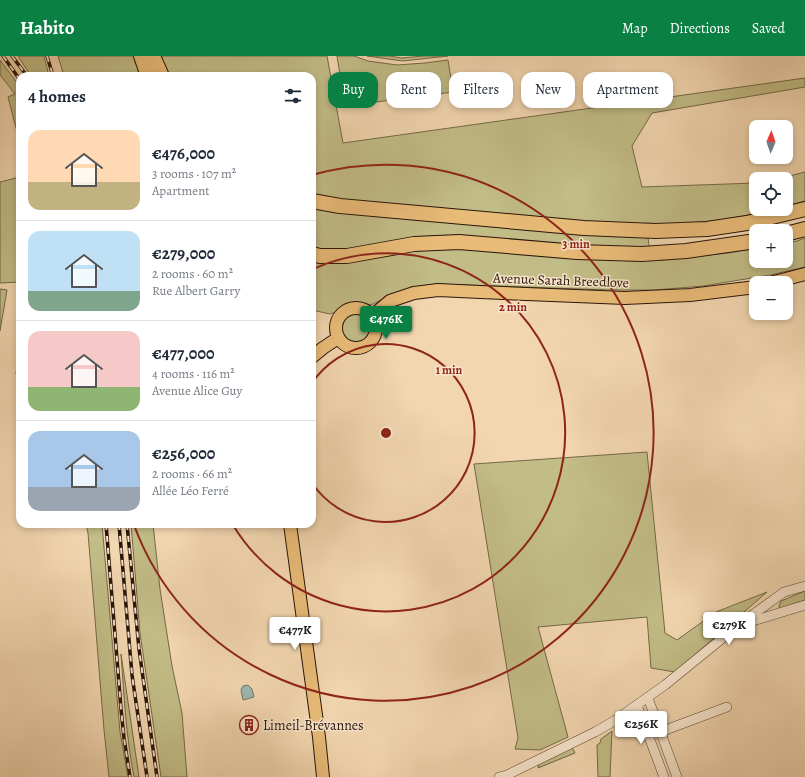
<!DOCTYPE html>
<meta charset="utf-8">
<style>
body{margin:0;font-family:Alegreya,serif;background:#f2f2f3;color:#1f2937;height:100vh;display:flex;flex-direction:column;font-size:15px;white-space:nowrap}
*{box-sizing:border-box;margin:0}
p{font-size:13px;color:#747a83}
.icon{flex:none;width:22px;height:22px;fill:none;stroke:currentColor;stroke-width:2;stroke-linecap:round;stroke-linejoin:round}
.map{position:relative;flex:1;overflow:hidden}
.details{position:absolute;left:16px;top:16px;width:300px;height:456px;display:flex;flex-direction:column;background:#fff;border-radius:12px;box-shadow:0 2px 6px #0003}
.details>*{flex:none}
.banner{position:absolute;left:328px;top:16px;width:380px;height:36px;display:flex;gap:8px}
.needle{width:26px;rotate:2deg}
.tools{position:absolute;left:749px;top:64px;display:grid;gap:8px}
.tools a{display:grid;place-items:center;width:44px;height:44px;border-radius:8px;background:#fff;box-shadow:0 2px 6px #0003;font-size:20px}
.price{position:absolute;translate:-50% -34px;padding:0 9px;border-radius:4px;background:#fff;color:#222;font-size:13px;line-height:26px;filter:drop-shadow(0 1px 2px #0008)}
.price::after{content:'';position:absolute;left:50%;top:24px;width:12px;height:9px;margin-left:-6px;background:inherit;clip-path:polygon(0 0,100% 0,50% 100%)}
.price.on{background:#0b8043;color:#fff}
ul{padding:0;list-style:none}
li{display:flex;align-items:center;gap:12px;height:100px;padding:0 12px}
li+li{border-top:1px solid #e0e1e3}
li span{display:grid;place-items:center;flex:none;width:112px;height:80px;border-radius:12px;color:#555}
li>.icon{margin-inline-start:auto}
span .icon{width:48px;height:48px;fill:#fffc;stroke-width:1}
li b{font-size:17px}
h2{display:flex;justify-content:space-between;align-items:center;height:48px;padding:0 12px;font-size:17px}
.pill{padding:0 14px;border-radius:12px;background:#fff;box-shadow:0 2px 6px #0003;font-size:14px;line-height:36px}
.pill.on{background:#0b8043;color:#fff}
header{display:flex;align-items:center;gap:24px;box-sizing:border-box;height:56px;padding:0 20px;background:#0b8043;color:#fff}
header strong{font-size:19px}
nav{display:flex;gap:22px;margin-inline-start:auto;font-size:14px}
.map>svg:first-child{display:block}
.green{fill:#c2bc86;stroke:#756847}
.water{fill:#9cb8b2;stroke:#6e776e}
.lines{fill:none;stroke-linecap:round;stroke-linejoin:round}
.minor-casing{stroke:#5a4532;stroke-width:10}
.major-casing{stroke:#281508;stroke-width:14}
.highway-casing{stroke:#281508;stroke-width:16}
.minor{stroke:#f7e4cb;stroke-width:9}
.major{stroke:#e9bb78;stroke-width:12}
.highway{stroke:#e9bb78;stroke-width:14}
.rail-casing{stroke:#281508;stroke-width:3.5}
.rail{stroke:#f7e4cb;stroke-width:2;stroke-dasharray:6;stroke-linecap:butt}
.ring{fill:none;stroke:#8f2418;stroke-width:2}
.labels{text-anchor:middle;stroke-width:3;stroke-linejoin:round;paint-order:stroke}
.street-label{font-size:14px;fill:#281508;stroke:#f7e4cb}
.poi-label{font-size:14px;fill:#281508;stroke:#f7e4cb;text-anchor:start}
.centre{fill:#8f2418;stroke:#f7e4cb;stroke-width:2}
.ring-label{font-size:12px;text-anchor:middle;font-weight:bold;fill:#8f2418;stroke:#f7e4cb;stroke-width:3;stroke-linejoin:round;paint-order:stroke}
</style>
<header>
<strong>Habito</strong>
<nav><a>Map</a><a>Directions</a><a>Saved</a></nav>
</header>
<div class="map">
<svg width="805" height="721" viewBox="0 0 805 721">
<rect width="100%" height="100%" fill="#f2d6af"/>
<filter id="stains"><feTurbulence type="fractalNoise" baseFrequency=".005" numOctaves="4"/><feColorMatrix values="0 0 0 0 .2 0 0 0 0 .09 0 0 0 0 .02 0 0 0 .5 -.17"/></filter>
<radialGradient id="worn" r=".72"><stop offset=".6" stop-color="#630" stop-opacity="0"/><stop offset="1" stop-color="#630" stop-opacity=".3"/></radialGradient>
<!-- green -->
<g class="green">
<path d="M18,0H44L49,20H31Z"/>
<path d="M58,0H327L343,87L805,22V31L652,57L632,90L642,131L756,127V153H775C748,160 717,165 690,167C675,169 661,168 646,167L651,204H662L728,197L756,192V205H786V187L797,185L805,182V211L770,219L703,230L655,234H609L437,228L383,243L371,249L366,248L330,258L312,254V20H64Z"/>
<path d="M337,0H354L368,5L397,9L425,7L448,4L452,29L458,28L461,35L345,50Z"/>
<path d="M367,0H389L402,2L423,0H448L403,5Z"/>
<path d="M0,4L20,31V87L8,41L15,38L0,19Z"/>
<path d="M805,116V145L786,150V123H778Z"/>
<path d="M20,121V226L0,227V126Z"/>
<path d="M0,233L7,234L0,275Z"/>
<circle cx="356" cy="272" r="14"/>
<path d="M20,287V318H16Z"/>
<path d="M647,396L665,577L677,584L716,556L767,536L675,616L651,612L647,561L538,571L568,681L540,694L515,693L518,682L474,408Z"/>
<path d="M86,468H102L120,676L128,721H109L104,674L88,477Z"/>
<path d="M131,468H153L160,533L172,610L182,657L187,721H161L140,577Z"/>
<path d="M805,535V544L779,553V550L781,545Z"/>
<path d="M121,598L139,721H134C126,680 124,639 121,598Z"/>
<path d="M612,675L610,721H598L597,689L600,687L601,683Z"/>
<path d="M571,692L573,693L575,697L538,712L539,708Z"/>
</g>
<!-- water -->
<path class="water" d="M248,629L252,633L254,641L243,644L241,634L243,630Z"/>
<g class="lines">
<!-- minor casing -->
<g class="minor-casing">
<g id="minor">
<path d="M744,567L753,565L805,549"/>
<path d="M648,642L677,721"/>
<path d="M637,649L664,721"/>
<path d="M660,676L727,651"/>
<path d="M499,721L507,719L595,676L614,665L665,629L740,568L784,536L805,530"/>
</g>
</g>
<!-- major casing -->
<g class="major-casing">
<g id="major">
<path d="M770,227L805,218"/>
<circle cx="356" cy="272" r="20"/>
<path d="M372,260L390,245L414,237L438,234L480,236L625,242L690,239L756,231"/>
<path d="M312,301L323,292L338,282"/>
<path d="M290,468L319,681L323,721"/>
</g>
</g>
<!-- highway casing -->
<g class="highway-casing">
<g id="highway">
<path d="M141,0L148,20"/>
<path d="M153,0L162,20"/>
<path d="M312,145L340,150L584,172L655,175L707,173L747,167L805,153"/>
<path d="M786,178L805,173"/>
<path d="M312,198L320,200H347L414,188L459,186L577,196L642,198L686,195L756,185"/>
</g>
</g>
<!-- minor -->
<use href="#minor" class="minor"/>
<!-- major -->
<use href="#major" class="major"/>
<!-- highway -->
<use href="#highway" class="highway"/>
<!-- rail casing -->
<g class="rail-casing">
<g id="rail">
<path d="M3,0L20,24"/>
<path d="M12,0L27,20"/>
<path d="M47,0L53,20"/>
<path d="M106,468L121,653L124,682L130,721"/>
<path d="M119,468L132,619L147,721"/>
<path d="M127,468L139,593L157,721"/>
</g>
</g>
<!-- rail -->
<use href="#rail" class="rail"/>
</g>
<!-- distance rings -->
<g class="ring">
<path d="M312 327A89 89 0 1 1 312 427"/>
<path d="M313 213A179 179 0 1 1 233 469"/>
<path d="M312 119A268 268 0 1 1 134 469"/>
</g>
<!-- icons -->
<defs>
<g id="building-ring" transform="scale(1)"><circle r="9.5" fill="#f7e4cb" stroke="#8f2418" stroke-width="1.5"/><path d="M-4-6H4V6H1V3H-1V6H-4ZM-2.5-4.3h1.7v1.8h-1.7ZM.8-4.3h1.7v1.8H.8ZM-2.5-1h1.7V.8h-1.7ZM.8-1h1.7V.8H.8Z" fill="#8f2418"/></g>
</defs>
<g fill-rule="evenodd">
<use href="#building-ring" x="249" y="669"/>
</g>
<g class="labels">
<!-- street labels -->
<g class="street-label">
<text transform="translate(561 224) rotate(2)" y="5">Avenue Sarah Breedlove</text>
</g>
<!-- poi labels -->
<g class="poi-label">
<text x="263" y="674">Limeil-Brévannes</text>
</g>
</g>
<circle cx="386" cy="377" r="6" class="centre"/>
<g class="ring-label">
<text x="576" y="192">3 min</text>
<text x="513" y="255">2 min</text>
<text x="449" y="318">1 min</text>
</g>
<rect width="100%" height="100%" filter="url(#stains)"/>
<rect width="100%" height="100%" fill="url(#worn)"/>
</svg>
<div class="tools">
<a><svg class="needle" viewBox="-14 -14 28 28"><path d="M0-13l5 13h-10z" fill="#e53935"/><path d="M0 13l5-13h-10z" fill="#747a83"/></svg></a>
<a><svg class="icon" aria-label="locate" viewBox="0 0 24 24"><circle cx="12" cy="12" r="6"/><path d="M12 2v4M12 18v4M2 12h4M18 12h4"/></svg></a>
<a>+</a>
<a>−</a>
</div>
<b class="price on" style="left:386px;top:284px">€476K</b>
<b class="price" style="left:729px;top:590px">€279K</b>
<b class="price" style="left:295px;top:595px">€477K</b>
<b class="price" style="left:641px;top:689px">€256K</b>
<div class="banner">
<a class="pill on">Buy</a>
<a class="pill">Rent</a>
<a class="pill">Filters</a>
<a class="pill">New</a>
<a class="pill">Apartment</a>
</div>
<section class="details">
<h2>4 homes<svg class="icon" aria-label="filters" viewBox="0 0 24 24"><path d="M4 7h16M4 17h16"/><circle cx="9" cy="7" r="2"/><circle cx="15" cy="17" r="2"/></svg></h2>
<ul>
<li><span style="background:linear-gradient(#ffd9b3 65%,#c2b280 0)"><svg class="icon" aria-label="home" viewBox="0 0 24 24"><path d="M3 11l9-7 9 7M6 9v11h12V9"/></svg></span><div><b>€476,000</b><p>3 rooms · 107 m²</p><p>Apartment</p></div></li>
<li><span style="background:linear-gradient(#bfe0f5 75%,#7fa58c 0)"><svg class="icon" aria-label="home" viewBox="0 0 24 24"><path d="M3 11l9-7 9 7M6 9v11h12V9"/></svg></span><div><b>€279,000</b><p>2 rooms · 60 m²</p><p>Rue Albert Garry</p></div></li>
<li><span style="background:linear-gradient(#f6c9c9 70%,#8fb573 0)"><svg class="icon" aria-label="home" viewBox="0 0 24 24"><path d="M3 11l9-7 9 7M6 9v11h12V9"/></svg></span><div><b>€477,000</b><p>4 rooms · 116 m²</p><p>Avenue Alice Guy</p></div></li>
<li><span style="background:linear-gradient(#a9c7e8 70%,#9aa5b1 0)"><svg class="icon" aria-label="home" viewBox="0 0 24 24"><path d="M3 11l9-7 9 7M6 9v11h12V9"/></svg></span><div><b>€256,000</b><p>2 rooms · 66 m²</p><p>Allée Léo Ferré</p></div></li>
</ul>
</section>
</div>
